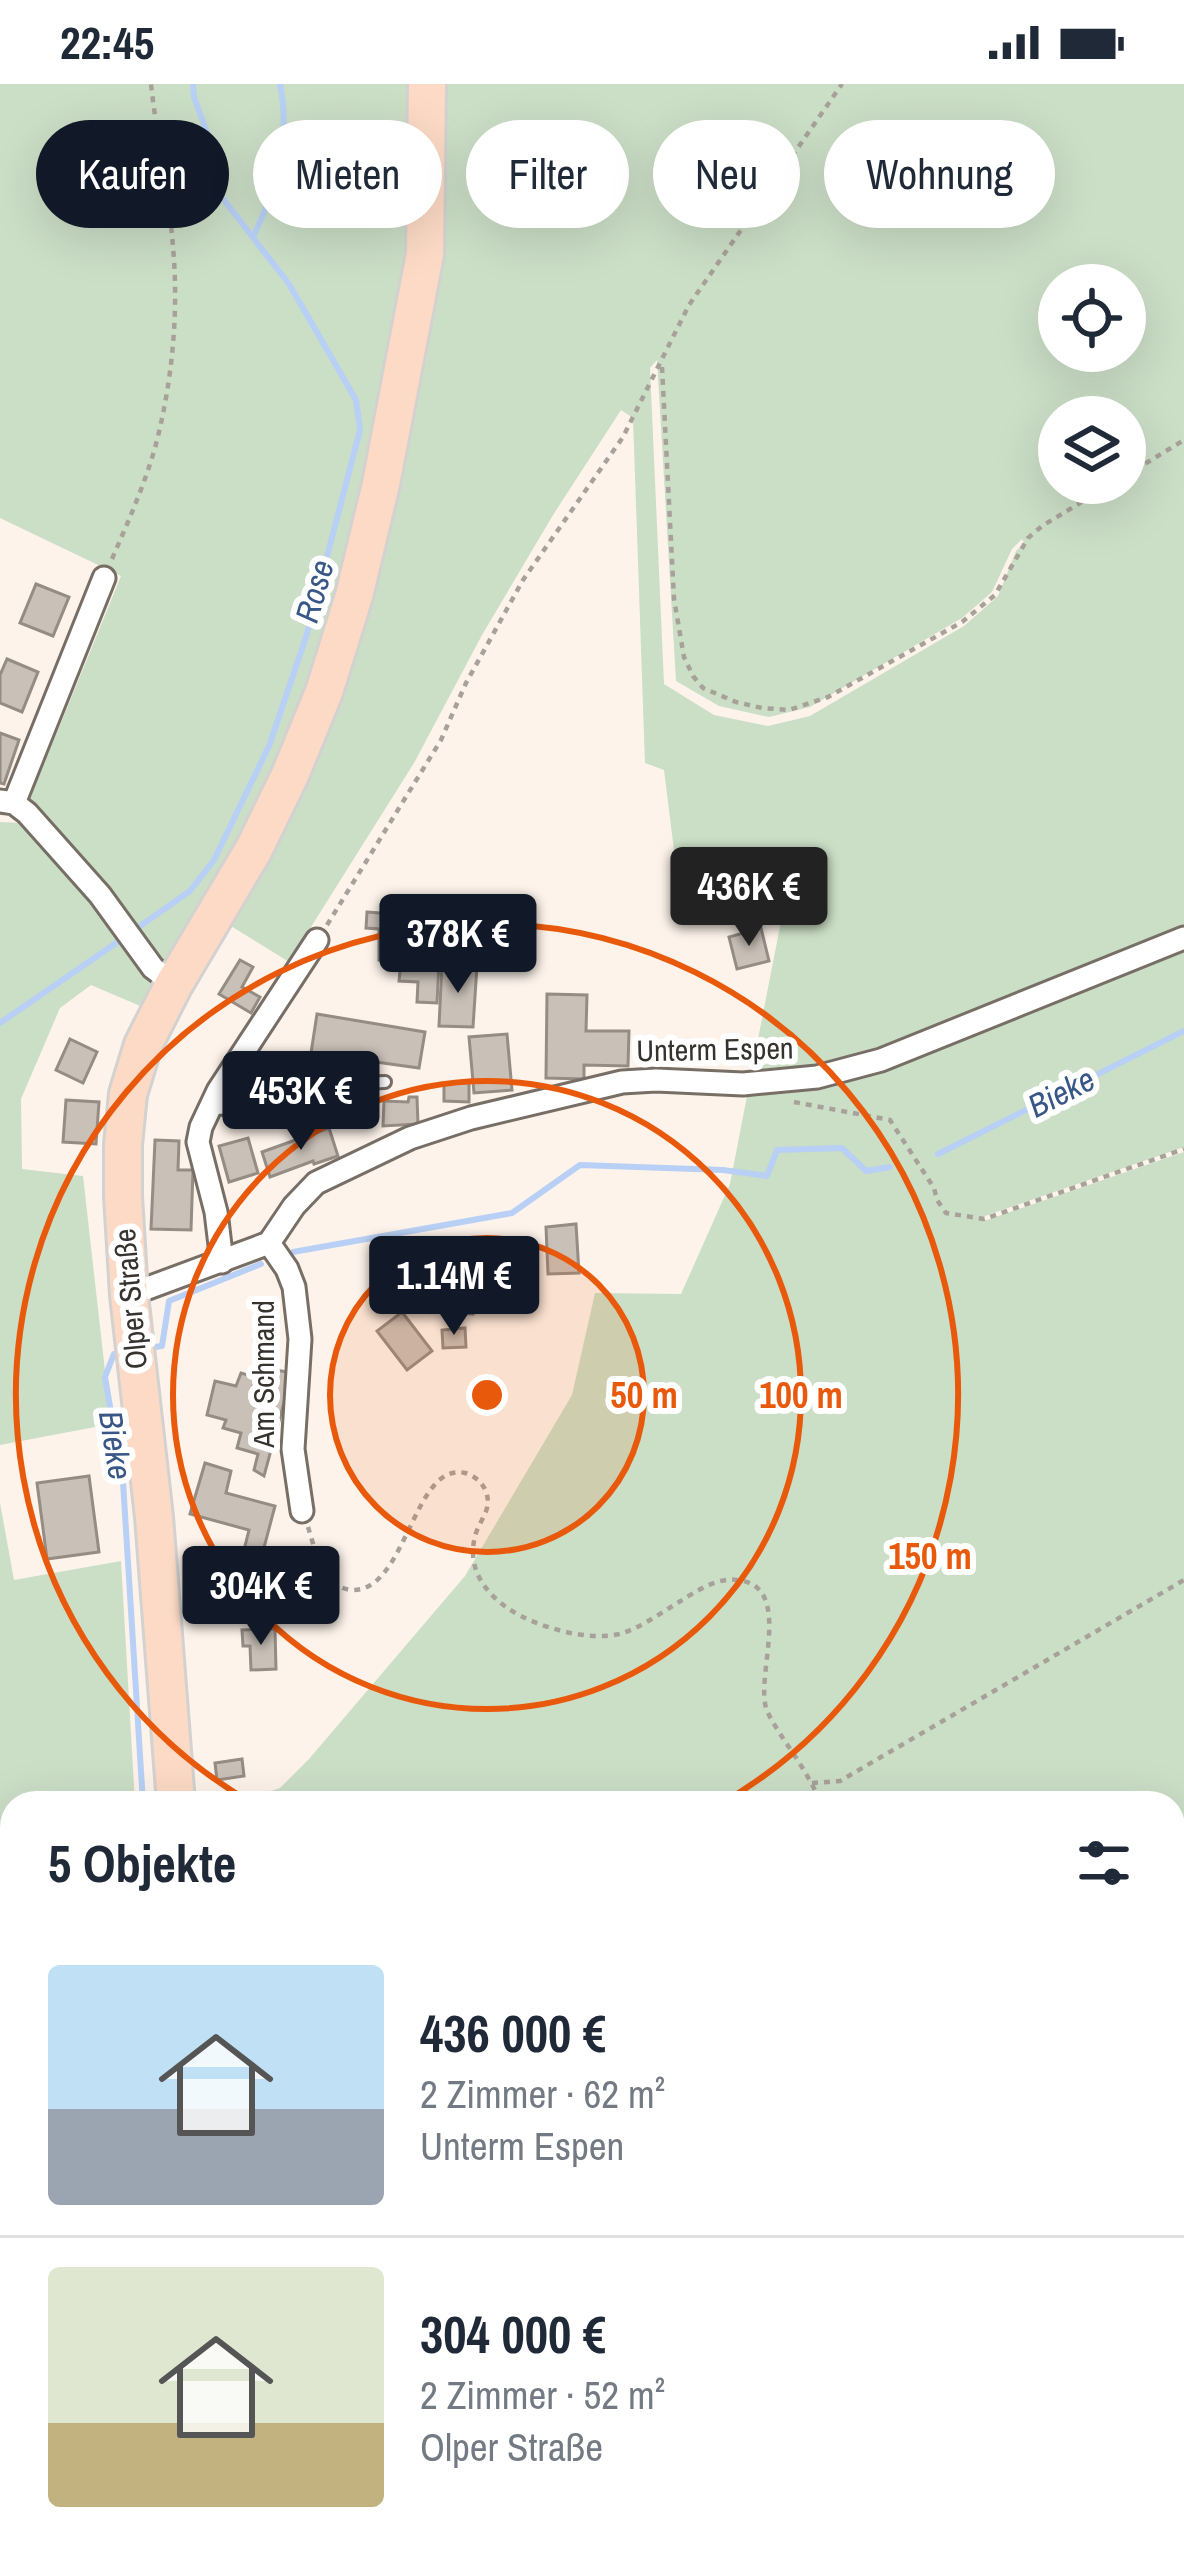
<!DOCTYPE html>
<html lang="de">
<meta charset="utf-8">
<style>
body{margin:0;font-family:"Archivo Narrow",sans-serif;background:#f6f6f7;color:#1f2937;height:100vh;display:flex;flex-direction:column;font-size:45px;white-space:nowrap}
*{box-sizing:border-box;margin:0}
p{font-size:39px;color:#747a83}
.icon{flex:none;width:66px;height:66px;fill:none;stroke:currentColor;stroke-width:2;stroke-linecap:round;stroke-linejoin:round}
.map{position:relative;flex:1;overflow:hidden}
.details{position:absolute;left:0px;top:1707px;width:1185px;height:768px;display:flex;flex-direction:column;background:#fff;border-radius:36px 36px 0 0;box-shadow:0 12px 48px #0002}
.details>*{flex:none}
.top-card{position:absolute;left:36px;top:36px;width:1113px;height:108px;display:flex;gap:24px}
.tools{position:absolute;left:1038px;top:180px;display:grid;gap:24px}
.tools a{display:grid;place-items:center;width:108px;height:108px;border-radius:50%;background:#fff;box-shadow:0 12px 48px #0002;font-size:60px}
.price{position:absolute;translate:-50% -102px;padding:0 27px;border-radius:12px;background:#111827;color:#fff;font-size:39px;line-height:78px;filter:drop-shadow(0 3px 6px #0008)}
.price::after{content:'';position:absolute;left:50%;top:72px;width:36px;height:27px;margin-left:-18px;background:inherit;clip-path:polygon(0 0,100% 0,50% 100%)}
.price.current{background:#222;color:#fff}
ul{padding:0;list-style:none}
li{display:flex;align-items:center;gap:36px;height:300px;padding:0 48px}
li+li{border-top:3px solid #e0e1e3}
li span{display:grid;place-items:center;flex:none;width:336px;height:240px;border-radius:12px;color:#555}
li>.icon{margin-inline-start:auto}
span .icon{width:144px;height:144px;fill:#fffc;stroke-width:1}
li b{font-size:51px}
h2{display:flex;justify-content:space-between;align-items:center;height:144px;padding:0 48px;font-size:51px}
.chip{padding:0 42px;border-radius:54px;background:#fff;box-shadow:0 12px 48px #0002;font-size:42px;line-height:108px}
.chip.current{background:#111827;color:#fff}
.status{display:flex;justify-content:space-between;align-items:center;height:84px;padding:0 60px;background:#fff;direction:ltr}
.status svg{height:33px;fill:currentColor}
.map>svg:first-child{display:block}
.industrial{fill:#f5e5f8}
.green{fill:#cbdec6;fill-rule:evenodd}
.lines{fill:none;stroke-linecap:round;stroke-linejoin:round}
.stream{stroke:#b8d0f5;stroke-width:6}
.building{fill:#c9c0b7;stroke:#958c84;stroke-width:3}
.service-casing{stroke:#776e66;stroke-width:16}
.minor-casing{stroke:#776e66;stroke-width:27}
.tertiary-casing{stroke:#776e66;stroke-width:33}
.primary-casing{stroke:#d3d2d1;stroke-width:42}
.path{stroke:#a8a19a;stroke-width:4.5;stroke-dasharray:6 6;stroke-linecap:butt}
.service{stroke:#fff;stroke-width:10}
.minor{stroke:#fff;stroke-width:21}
.tertiary{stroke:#fff;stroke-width:27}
.primary{stroke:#fcdac5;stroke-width:36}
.ring{fill:none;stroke:#e8590c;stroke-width:6}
.labels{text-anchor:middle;stroke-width:12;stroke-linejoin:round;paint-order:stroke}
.street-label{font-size:30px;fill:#36332f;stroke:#fff}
.water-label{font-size:33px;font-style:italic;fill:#385787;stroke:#fff}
.centre{fill:#e8590c;stroke:#fff;stroke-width:6}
.ring-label{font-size:36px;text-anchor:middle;font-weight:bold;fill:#e8590c;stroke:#fff;stroke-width:12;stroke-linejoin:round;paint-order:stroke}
</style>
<div class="status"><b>22:45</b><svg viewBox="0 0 49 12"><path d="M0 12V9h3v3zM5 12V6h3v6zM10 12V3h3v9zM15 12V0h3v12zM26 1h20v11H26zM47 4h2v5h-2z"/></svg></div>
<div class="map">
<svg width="1184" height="2475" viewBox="0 0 1184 2475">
<rect width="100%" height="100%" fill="#fdf3ea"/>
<!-- industrial -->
<path class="industrial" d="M1173,2387H1184V2475H60L35,2463H1173Z"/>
<!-- green -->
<g class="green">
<path d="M0,0H1184V847L806,992L750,996L785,817L808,810L681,822L664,686L645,679L633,334L621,326L553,431L482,551L414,679L289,878L226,839L173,936L91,901L60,924L21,1015L22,1085L83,1092L111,1340L0,1361V738L20,739L121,492L0,434ZM1059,201H1125V267H1059ZM657,276L676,597L719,622L769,633L810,623L962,534L992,508L1012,465L1022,455L1024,459L1016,467L998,512L964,542L810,632L768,642L714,631L664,600L650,284ZM1059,333H1125V399H1059Z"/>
<path d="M1184,859V1063L985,1132L984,1137L1184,1068V1861L1173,1867V1719H812L808,1711L803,1713L806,1719H234L280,1704L309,1675L465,1492L572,1311L595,1209L681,1210L730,1100L748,1007L804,1006L825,1002Z"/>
<path d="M0,1419L14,1496L121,1477L135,1719H12V2325L0,2340Z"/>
<path d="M1184,1873V2386L1173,2387V1878Z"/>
</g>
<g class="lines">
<!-- stream -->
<g class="stream">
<path d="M253,153C276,107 291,51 280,0"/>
<path d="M133,847L190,807L214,776L269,662L306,553L360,346L356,316L289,200L220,111L209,54L194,13L193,0"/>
<path d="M0,939L122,855"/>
<path d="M938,1070L1184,947"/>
<path d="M293,1168L512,1129L580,1081L723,1086L767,1092L777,1066L842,1064L866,1087L890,1083"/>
<path d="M148,1264L162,1262L169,1217L261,1180"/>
<path d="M123,1269L114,1270L105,1293L123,1398L143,1719"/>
<path d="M0,2321L12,2309"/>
<path d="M0,2398L12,2406"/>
<path d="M88,2463L113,2475"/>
</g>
</g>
<!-- building -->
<g class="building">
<path d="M36,500L69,513L53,552L20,539Z"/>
<path d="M7,575L38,588L22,628L0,619V591Z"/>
<path d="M0,649L19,656L4,700L0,699Z"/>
<path d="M367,828L434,833L432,879H439L437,919L417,918L418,898L399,897L401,877L379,876V845L366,844Z"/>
<path d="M761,844L769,877L737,885L729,853Z"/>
<path d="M240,876L253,883L242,903L260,913L251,929L219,910Z"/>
<path d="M442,880L477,882L473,943L439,942Z"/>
<path d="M547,910L587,911L586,947H629L628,982L584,981V995L546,994Z"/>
<path d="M317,930L425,948L419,984L311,969Z"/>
<path d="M507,950L512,1006L474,1009L469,953Z"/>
<path d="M70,955L97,968L83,999L56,986Z"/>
<path d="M444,999H469V1018L444,1017Z"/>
<path d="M409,1013H417L418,1040L383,1042L384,1017L408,1018Z"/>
<path d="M66,1016L99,1018L96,1060L63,1058Z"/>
<path d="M329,1044L338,1072L314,1080L313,1077L270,1093L262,1068Z"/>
<path d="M248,1054L258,1089L229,1098L219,1062Z"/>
<path d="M155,1056L179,1057L178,1086H193L191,1146L151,1145Z"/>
<path d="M576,1140L579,1189L548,1190L546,1143Z"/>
<path d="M442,1168L514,1172L512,1215L474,1214L473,1230L437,1228Z"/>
<path d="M402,1228L432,1267L407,1286L377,1247Z"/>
<path d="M465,1244L466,1263L443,1264L442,1246Z"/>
<path d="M276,1286L287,1288L285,1315L264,1392L254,1386L258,1370L237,1364L241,1349L223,1344L226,1336L207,1331L215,1297L236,1302L241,1289L255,1293L252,1307L270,1311Z"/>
<path d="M205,1379L231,1387L226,1409L275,1422L261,1475L243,1470L249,1446L190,1430Z"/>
<path d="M89,1392L99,1468L47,1475L37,1399Z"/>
<path d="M275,1545L276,1585L251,1586L250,1562H243L242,1546Z"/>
<path d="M242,1675L244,1692L217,1696L215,1679Z"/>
<path d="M380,2463H596L595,2475H481Z"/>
<path d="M841,2463H1116L1118,2475H843Z"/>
</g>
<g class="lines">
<!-- service casing -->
<g class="service-casing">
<path id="service" d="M212,1025L243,1024L318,1001L385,998"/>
</g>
<!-- minor casing -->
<g class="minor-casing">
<g id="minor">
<path d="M0,717L14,719L27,729L100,811L153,884L174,900"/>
<path d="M14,719L104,494"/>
<path d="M269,1159L294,1122L316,1099L410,1054L471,1034L622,998L656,996L743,1000L817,993L881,976L1184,854"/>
<path d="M269,1159L287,1185L294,1203L300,1255L293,1365L302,1427"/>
<path d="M222,1178L216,1128L198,1058L201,1043L218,1007L317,856"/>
<path d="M129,1211L269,1159"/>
</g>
</g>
<!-- tertiary casing -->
<g class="tertiary-casing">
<path id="tertiary" d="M0,2464L23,2475"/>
</g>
<!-- primary casing -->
<g class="primary-casing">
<g id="primary">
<path d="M176,1719L154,1433L129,1211L123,1112V1061L128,1010L143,961L174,900L254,765L290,691L324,608L354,512L381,400L425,170L427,0"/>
<path d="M0,2375L12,2363"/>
</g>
</g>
<!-- path -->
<g class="path">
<path d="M662,283L674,515L684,573L693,592L703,604L736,618L762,624L789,626L828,613L962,538L995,511L1028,454L1042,442L1113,399"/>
<path d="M1125,392L1184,356"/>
<path d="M112,475C128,438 144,402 155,364C172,300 179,229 173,163C169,109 157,55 151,0"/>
<path d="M327,841L441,656L466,599L523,496L623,353L689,221L842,0"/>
<path d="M794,1018L890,1036L934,1104L937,1116L946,1129L984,1135L1184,1065"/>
<path d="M308,1443C315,1465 323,1504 352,1506C407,1508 413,1377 465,1389C480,1393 491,1408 487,1424C485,1432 479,1440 476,1449C466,1481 482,1507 509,1525C536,1543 591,1559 623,1549C643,1542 661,1529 679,1518C695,1508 717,1493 737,1496C794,1501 756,1588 766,1624C770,1635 778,1646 784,1656C798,1676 811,1696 821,1719"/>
<path d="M812,1699L840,1697L1184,1496"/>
<path d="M1173,1871L1184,1865"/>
<path d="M0,1904L12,1896"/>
<path d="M0,1991L12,1984"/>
<path d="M1173,2379L1184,2378"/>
</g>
<!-- service -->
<use href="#service" class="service"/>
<!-- minor -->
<use href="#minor" class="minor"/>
<!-- tertiary -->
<use href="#tertiary" class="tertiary"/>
<!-- primary -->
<use href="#primary" class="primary"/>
</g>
<!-- distance rings -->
<circle cx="487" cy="1311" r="157" fill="#e8590c" fill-opacity=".12"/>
<g class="ring">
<circle cx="487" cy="1311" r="157"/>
<circle cx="487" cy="1311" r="314"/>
<path d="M252 1719A471 471 0 1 1 722 1719"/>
</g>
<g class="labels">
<!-- street labels -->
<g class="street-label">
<text transform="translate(715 966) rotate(-1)" y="10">Unterm Espen</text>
<text transform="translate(131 1215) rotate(-95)" y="10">Olper Straße</text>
<text transform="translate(264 1290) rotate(-90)" y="10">Am Schmand</text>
</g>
<!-- water labels -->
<g class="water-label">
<text transform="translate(314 507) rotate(-74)" y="12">Rose</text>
<text transform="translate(1061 1008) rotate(-27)" y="12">Bieke</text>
<text transform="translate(116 1361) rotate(81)" y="12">Bieke</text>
</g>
</g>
<circle cx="487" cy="1311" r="18" class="centre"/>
<g class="ring-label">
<text x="644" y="1324">50 m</text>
<text x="801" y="1324">100 m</text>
<text x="930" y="1485">150 m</text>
</g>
</svg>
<div class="tools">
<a><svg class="icon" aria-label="locate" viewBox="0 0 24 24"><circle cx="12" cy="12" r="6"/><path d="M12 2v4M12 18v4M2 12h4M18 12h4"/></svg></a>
<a><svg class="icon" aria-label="layers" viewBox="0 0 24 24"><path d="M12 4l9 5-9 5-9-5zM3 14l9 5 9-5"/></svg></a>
</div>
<b class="price current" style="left:749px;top:865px">436K €</b>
<b class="price" style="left:458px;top:912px">378K €</b>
<b class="price" style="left:301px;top:1069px">453K €</b>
<b class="price" style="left:454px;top:1254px">1.14M €</b>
<b class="price" style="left:261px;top:1564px">304K €</b>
<div class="top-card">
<a class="chip current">Kaufen</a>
<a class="chip">Mieten</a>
<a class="chip">Filter</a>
<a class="chip">Neu</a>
<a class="chip">Wohnung</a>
</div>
<section class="details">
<h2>5 Objekte<svg class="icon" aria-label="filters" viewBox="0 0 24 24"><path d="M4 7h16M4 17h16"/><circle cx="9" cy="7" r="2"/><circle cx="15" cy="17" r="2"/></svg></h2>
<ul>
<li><span style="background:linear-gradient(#bfe0f5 60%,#9aa5b1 0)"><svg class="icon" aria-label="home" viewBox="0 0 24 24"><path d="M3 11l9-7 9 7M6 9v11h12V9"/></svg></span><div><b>436 000 €</b><p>2 Zimmer · 62 m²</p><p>Unterm Espen</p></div></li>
<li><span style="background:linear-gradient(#dfe7d0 65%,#c2b280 0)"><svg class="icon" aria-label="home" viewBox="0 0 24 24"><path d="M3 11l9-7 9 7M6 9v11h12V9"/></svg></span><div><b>304 000 €</b><p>2 Zimmer · 52 m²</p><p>Olper Straße</p></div></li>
</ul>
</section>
</div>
